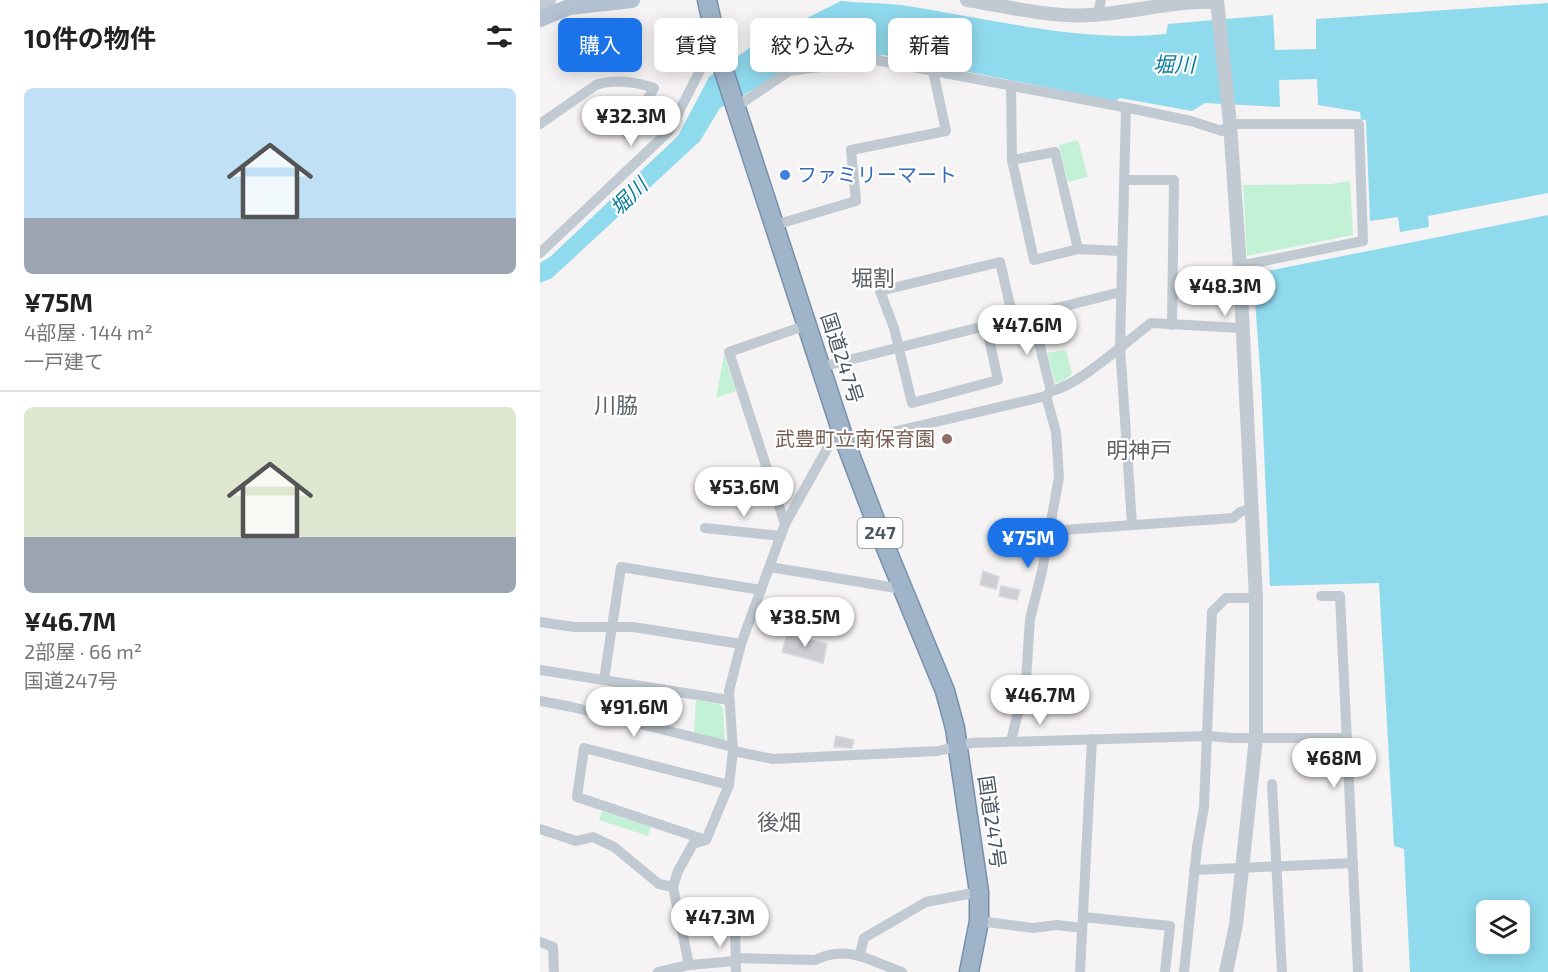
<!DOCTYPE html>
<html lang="ja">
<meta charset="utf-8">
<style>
body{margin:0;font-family:"Exo 2","Noto Sans JP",sans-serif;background:#f6f6f6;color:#222;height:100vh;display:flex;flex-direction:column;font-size:22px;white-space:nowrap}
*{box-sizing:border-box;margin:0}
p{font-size:20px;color:#767676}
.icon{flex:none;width:33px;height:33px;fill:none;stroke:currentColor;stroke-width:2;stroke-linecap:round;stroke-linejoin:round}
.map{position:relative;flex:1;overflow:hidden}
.sheet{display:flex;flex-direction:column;background:#fff;width:540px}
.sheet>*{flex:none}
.banner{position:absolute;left:18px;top:18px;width:570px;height:54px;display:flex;gap:12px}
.controls{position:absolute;left:936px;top:900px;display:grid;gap:12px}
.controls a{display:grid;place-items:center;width:54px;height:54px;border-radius:9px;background:#fff;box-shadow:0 3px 15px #0003;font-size:30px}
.price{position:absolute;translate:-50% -51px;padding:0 14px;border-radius:21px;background:#fff;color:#222;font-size:20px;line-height:39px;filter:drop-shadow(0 2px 3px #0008)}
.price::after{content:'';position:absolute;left:50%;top:36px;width:18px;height:14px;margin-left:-9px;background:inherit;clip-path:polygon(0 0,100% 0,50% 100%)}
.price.current{background:#1a73e8;color:#fff}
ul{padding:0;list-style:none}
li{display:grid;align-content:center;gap:12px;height:318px;padding:0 24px}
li+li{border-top:2px solid #e0e0e0}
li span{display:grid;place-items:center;height:186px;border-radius:9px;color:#555}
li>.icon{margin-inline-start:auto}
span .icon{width:108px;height:108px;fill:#fffc;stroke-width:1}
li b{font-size:26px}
h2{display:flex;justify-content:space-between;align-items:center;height:72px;padding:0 24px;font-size:26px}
.pill{padding:0 21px;border-radius:9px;background:#fff;box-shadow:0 3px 15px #0003;font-size:21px;line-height:54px}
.pill.current{background:#1a73e8;color:#fff}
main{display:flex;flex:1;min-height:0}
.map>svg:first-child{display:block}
.green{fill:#c3f1d5}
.water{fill:#90daee;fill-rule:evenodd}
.building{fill:#cdcfd5;stroke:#d7d9de;stroke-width:1.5}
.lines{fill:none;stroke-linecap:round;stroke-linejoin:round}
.trunk-casing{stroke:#7690ad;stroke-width:21}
.minor{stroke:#c1cad2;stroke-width:10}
.tertiary{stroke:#c1cad2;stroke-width:14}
.primary{stroke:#b3c2d1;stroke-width:16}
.trunk{stroke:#9fb4c9;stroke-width:18}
.shop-dot{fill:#3f7fe0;stroke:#fff;stroke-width:2}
.education-dot{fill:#8d6e63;stroke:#fff;stroke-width:2}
.labels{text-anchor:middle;stroke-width:4.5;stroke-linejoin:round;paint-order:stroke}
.shield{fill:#fff;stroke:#808990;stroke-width:1.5}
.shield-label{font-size:18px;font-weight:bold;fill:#4a5661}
.shop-label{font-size:20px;fill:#366cbe;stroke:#fff;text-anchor:start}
.street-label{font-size:20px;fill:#4a5661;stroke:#fff}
.education-label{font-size:20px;fill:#785e54;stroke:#fff;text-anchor:end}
.water-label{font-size:21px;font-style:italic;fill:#0c7c9b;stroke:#fff}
.quarter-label{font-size:22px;fill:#5f6368;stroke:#fff}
</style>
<main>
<section class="sheet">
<h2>10件の物件<svg class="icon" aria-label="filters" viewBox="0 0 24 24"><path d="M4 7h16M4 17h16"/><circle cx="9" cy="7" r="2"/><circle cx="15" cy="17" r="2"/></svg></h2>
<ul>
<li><span style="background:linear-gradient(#bfe0f5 70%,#9aa5b1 0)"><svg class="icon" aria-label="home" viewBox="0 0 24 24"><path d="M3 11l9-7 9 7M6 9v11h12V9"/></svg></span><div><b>¥75M</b><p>4部屋 · 144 m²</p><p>一戸建て</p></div></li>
<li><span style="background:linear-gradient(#dfe7d0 70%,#9aa5b1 0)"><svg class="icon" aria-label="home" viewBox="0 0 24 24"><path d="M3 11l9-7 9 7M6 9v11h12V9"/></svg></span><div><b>¥46.7M</b><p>2部屋 · 66 m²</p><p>国道247号</p></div></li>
</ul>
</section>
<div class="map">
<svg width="1008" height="972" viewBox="0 0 1008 972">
<rect width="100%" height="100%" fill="#f5f3f3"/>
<!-- green -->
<g class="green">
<path d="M538,140L548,177L528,182L519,145Z"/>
<path d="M810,181L813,235L707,256L703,185L791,184Z"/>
<path d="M526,350L532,374L520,383L515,382L507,353Z"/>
<path d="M184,355L196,391L176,398Z"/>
<path d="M156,700L179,704L183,708L185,741L154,733Z"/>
<path d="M62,811L111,827L108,836L59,820Z"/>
</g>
<!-- water -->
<g class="water">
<path d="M301,1C321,3 341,3 361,5C448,18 538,43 626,34L628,24L733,15L735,50L776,49V19L1008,3V193L888,216L889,227L860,232L858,217L830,221L826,120H821L820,112L778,105L777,79L739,80L740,107L665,103L652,111L580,98L576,101L343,55L253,67L180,108L160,141L12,278L0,283V263L10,257L138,136L169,77L215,44Z"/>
<path d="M1008,215V972H870L864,849L854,846L839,583L730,586L721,382L713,274ZM946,910H980V944H946Z"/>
</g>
<!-- building -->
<g class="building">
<path d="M138,45L140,57L125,61L123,49Z"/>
<path d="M443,571L459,577L456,589L440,585Z"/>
<path d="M461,586L480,590L477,600L459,596Z"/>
<path d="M247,634L287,644L283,663L242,652Z"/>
<path d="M296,736L314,740L312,748L294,747Z"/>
</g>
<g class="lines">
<!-- trunk casing -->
<g class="trunk-casing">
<path id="trunk" d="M167,0L180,59L303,436L343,541L405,691L415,728L439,892V921L429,972"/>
</g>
<!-- minor -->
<g class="minor">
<path d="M0,11L2,0"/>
<path d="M10,14L11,0"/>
<path d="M558,14L561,0"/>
<path d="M471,85L472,160L494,260L538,249L581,251"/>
<path d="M196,107L249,71L336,60L594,109L651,121L682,131L690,124H819L823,241L699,266"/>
<path d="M586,108L580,346L592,524"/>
<path d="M0,124L56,85C74,79 96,82 114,88L87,134"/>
<path d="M472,160L515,152L538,249"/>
<path d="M585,180H634L632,325"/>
<path d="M235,225L316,201L311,150L406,131L393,71"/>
<path d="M0,253L129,131L167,57L178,50"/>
<path d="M492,314L511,391"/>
<path d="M446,325L458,380L372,403L354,328L340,291L460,262L473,318"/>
<path d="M281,367L581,292"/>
<path d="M306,443L506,396L511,391C538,386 587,341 611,323L701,328"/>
<path d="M245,524L189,352L267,325"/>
<path d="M165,528L241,536"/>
<path d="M509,531L693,518L700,512L710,509"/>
<path d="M230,567L362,589"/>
<path d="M781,596H800L818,972"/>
<path d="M0,622L34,627H93L201,644"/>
<path d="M0,670L189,700"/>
<path d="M64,680L81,567L221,590"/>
<path d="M0,701L32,707L193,747"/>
<path d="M471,741L486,680L490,619L502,571L519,477L516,432L506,396"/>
<path d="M193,751L233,759L398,751L431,743L667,736L692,738H806"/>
<path d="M732,784L742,972"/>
<path d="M0,829L36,841L53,837L74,847L119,884L133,887"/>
<path d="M166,840L37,797L44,748L189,785"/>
<path d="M654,870L813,863"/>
<path d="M543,917L630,926L625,972"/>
<path d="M439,921L493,928L517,925L542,928"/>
<path d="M195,924L196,972"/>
<path d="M0,942L13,947L14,972"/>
<path d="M320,954L324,938L386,902L439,892"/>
<path d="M195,958L275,960C308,944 330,961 362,972"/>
<path d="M149,965L133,887L138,871L153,844L166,840L189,785L193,751L189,691L201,644L245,524L292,440L303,436"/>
<path d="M118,972L149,965L195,961"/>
<path d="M540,972L552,739"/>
<path d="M644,972L657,847L664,807L672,612L686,598H716"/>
</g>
<!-- tertiary -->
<g class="tertiary">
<path d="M427,0C465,6 512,18 550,15C593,13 634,0 677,2"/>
<path d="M677,0L690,124L699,253L716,598V738L696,925L686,972"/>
</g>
<!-- primary -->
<path class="primary" d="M0,19L29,7L92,0"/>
<!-- trunk -->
<use href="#trunk" class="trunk"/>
</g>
<!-- markers -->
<circle class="shop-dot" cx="245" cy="175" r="6"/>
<circle class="education-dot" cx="407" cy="439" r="6"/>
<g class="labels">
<!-- shield labels -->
<rect class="shield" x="317.5" y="518" width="45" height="30" rx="4.5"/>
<g class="shield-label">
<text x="340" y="539">247</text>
</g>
<!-- shop labels -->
<g class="shop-label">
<text x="257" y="182">ファミリーマート</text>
</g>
<!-- street labels -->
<g class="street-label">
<text transform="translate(302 358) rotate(72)" y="7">国道247号</text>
<text transform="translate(452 822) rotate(82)" y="7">国道247号</text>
</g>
<!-- education labels -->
<g class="education-label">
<text x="395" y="446">武豊町立南保育園</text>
</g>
<!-- water labels -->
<g class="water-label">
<text x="634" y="72">堀川</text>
<text transform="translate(89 197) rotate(-44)" y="7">堀川</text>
</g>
<!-- quarter labels -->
<g class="quarter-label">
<text x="333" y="286">堀割</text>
<text x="76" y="413">川脇</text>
<text x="599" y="458">明神戸</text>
<text x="239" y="830">後畑</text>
</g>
</g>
</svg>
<div class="controls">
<a><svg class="icon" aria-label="layers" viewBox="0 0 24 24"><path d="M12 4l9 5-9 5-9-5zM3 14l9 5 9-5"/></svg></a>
</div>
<b class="price" style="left:91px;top:147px">¥32.3M</b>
<b class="price" style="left:685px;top:317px">¥48.3M</b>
<b class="price" style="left:487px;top:356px">¥47.6M</b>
<b class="price" style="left:204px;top:518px">¥53.6M</b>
<b class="price current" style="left:488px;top:569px">¥75M</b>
<b class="price" style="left:265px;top:648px">¥38.5M</b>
<b class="price" style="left:500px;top:726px">¥46.7M</b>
<b class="price" style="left:94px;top:738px">¥91.6M</b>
<b class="price" style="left:794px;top:789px">¥68M</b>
<b class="price" style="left:180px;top:948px">¥47.3M</b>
<div class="banner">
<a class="pill current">購入</a>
<a class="pill">賃貸</a>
<a class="pill">絞り込み</a>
<a class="pill">新着</a>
</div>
</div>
</main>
